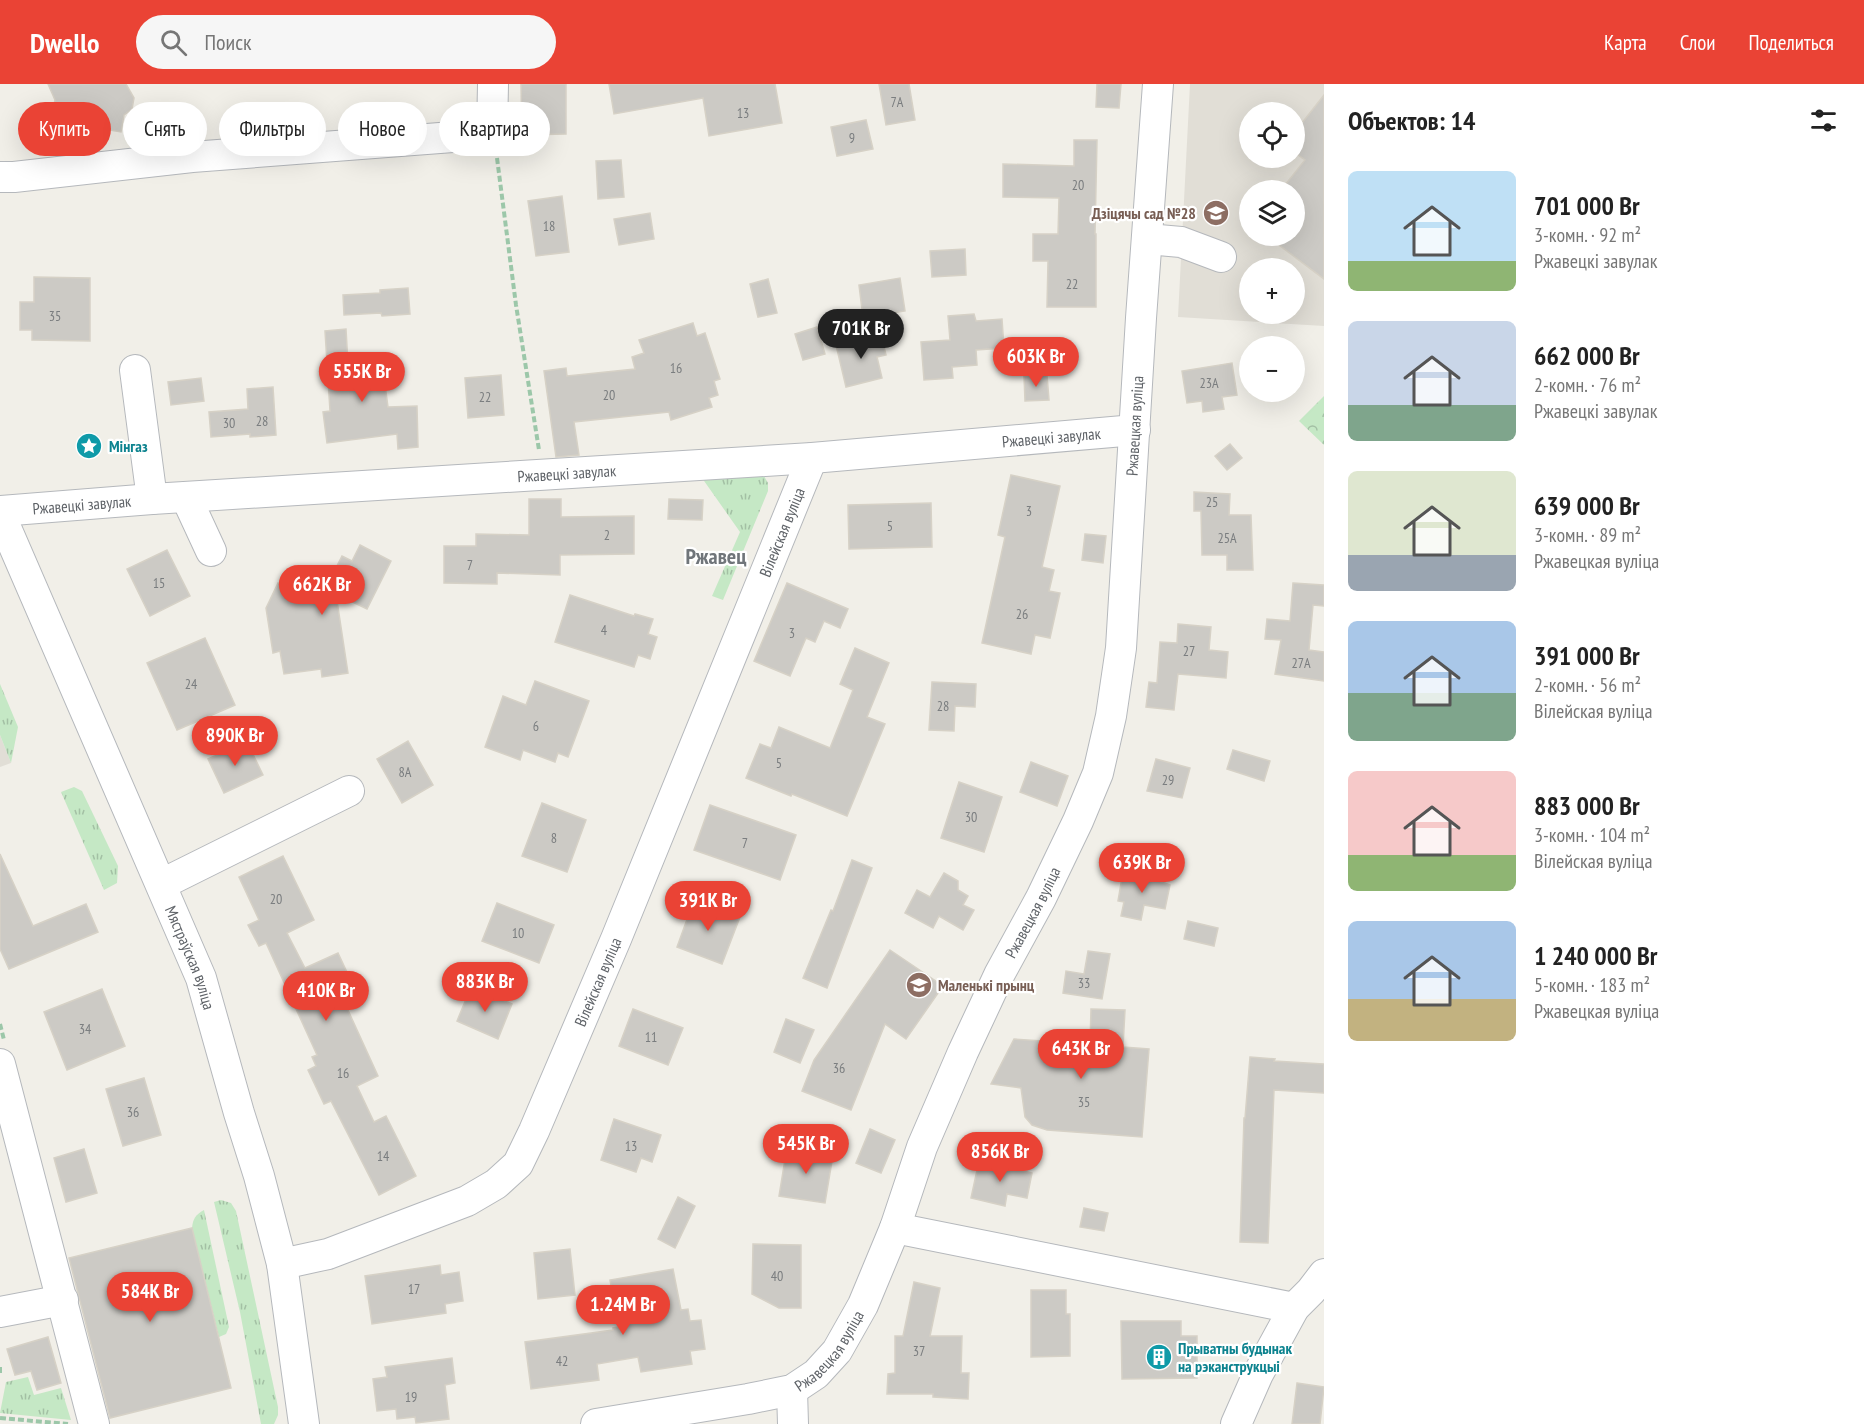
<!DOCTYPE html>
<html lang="ru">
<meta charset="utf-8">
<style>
body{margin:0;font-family:"PT Sans Narrow",sans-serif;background:#f6f6f6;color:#222;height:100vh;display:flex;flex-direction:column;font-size:22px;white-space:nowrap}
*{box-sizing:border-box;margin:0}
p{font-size:20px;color:#767676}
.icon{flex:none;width:33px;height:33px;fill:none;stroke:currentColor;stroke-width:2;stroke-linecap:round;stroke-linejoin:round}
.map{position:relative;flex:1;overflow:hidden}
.panel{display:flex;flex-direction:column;background:#fff;width:540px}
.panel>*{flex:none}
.hud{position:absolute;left:18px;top:18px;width:570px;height:54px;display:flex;gap:12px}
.controls{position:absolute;left:1239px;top:18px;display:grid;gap:12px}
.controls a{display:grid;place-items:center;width:66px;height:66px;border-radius:50%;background:#fff;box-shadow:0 6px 24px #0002;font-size:30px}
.price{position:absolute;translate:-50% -51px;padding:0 14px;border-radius:21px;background:#ea4335;color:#fff;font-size:20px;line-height:39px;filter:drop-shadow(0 2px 3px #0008)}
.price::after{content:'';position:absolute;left:50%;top:36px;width:18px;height:14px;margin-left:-9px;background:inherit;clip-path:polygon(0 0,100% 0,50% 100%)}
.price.active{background:#222;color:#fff}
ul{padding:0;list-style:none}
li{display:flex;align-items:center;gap:18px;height:150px;padding:0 24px}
li span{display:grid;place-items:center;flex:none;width:168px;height:120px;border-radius:9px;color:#555}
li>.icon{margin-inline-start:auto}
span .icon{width:72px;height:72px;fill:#fffc;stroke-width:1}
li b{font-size:26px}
h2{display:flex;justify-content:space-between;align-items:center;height:72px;padding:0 24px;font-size:26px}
.pill{padding:0 21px;border-radius:27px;background:#fff;box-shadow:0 6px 24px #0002;font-size:21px;line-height:54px}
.pill.active{background:#ea4335;color:#fff}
header{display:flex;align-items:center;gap:36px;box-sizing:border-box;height:84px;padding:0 30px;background:#ea4335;color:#fff}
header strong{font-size:28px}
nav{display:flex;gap:33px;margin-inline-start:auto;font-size:21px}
.search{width:420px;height:54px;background:#f6f6f6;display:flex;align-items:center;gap:15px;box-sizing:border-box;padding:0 21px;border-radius:33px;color:#767676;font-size:22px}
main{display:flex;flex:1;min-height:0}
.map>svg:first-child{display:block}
.education{fill:#e1ded6;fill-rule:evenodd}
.grass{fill:url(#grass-tufts)}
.park{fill:url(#park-crowns)}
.building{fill:#cccac5;stroke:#d6d1c6;stroke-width:1.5}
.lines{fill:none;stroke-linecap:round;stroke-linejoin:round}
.minor-casing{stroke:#b5b8bc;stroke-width:32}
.path{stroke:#9cc7a9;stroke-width:4;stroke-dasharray:6 3;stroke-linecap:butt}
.minor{stroke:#fff;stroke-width:30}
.labels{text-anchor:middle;stroke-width:4.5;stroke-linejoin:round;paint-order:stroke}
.number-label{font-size:14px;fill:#7a7d7f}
.education-label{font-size:16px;font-weight:bold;fill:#785e54;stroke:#fff;text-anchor:end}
.street-label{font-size:16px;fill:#5f6368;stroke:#fff}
.culture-label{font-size:16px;font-weight:bold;fill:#0d838f;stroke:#fff;text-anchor:start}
.district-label{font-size:22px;font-weight:bold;fill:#70757a;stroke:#fff}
</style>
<header>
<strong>Dwello</strong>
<div class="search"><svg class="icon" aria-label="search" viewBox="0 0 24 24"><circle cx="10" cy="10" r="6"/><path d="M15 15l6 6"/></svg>Поиск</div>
<nav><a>Карта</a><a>Слои</a><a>Поделиться</a></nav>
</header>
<main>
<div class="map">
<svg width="1324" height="1340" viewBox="0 0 1324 1340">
<defs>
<pattern id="grass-tufts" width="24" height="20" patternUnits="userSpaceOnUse" patternTransform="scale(1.5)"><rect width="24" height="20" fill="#c5e8c5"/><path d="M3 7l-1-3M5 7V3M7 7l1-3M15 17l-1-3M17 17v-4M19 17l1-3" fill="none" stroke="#a3c0a4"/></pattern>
<pattern id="park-crowns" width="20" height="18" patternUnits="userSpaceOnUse" patternTransform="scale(1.5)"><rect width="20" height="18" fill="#c5e8c5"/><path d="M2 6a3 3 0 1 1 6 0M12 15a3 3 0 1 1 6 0" fill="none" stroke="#a3c0a4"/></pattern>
</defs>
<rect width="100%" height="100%" fill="#f1efe8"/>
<!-- education -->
<g class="education">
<path d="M1190,0H1324V242L1178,233ZM1250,28H1294V74H1250ZM1250,106H1294V152H1250ZM1250,184H1294V230H1250Z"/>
<path d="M0,651L11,679L0,683Z"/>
</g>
<!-- grass -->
<g class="grass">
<path d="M764,392L768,399V407L723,516L712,512L740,448L702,394Z"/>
<path d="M0,600L18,643L11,679L0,651Z"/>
<path d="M74,703L82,707L118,782L117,799L104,806L61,708Z"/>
<path d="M221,1116L231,1119L236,1127L278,1323V1331L274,1340H261L240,1228L214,1118Z"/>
<path d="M204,1126L229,1243L226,1250L219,1253L192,1144C193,1135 195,1131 204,1126Z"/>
<path d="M28,1293L34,1311L61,1304L71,1336L0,1329L6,1298Z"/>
</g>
<!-- park -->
<path class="park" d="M1324,312V361L1299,337Z"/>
<!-- building -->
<g class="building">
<path d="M48,0H126L134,14L132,25L124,31L121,48L98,44L91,48L80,47L73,38L51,34L55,16Z"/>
<path d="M521,0H566V50L522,51Z"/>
<path d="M609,0H775L782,39L709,52L703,14L614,30Z"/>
<path d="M879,0H909L915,36L886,41Z"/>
<path d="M1097,0H1121L1119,24L1096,23Z"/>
<path d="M1324,11V195L1267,152H1294V106H1281L1305,76L1294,68V49Z"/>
<path d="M866,36L873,65L837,72L831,43Z"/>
<path d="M1074,56H1097L1095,150H1096V223H1047L1048,177H1033V150H1058L1059,114L1003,113V80L1074,82Z"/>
<path d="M621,76L624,113L598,115L596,77Z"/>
<path d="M562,112L569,168L536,172L528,117Z"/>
<path d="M650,129L654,155L619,161L614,135Z"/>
<path d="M965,165L966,191L932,193L930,167Z"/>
<path d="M34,193L90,194V257L32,256V246H20V218H34Z"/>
<path d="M900,194L905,227L863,234L859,201Z"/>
<path d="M768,195L777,229L758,233L750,200Z"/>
<path d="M408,204L410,230L382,232L381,229L344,231L343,211L380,209V206Z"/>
<path d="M974,230L976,237L1002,235L1004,264L976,266L977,281L952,283L953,294L924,296L921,258L950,256L948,232Z"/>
<path d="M693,239L697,252L705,249L720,295L714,297L718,311L709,314L712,323L671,336L669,328L574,338L579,371L556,373L544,287L566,284L567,292L635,285L632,273L644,269L639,256Z"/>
<path d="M817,243L825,270L803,276L795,250Z"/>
<path d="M346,245L349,298L384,293L388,323L417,322L418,363L398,365L397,350L327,359L323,328L330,327L325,247Z"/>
<path d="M881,250L886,271L877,273L882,294L846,303L836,261Z"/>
<path d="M1232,279L1237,311L1222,313L1224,325L1203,328L1202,317L1187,319L1182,287Z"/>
<path d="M501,291L504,331L468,334L465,294Z"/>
<path d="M1047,291L1049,316L1025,317L1024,292Z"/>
<path d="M201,294L204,317L171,321L168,298Z"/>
<path d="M273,303L276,351L250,353V350L211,353L209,328L248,325L247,305Z"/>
<path d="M1230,360L1242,374L1227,386L1215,372Z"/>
<path d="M1011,391L1060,402L1042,483L1054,486L1049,507L1060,509L1050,554L1035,551L1031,570L982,559L1005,453L998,451Z"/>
<path d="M1194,408L1230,410L1229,431H1251L1253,486H1227V471H1202L1201,427H1194Z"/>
<path d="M529,415H561V433L634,432V470L560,471V491L497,489V500L444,499V462H476V450L529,451Z"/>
<path d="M669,415L703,416L702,436L668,435Z"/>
<path d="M931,419L932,463L849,465L848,421Z"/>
<path d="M1085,450L1106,452L1103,479L1082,476Z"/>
<path d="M360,461L391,477L367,525L336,510L348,589L322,593L321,585L284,590L280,567L273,569L266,524L278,499L318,519L342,472L352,477Z"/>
<path d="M167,466L190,512L150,532L127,485Z"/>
<path d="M787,499L848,525L840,544L824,537L815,558L806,554L790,592L754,577Z"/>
<path d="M1293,499L1324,501V522L1313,521L1309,566L1324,568V597L1275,590L1281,556L1265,555L1267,535L1290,537Z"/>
<path d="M570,511L634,532L635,530L653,535L648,550L657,553L650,575L638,571L634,583L555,558Z"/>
<path d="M1178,540L1211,543L1209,566L1228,568L1226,594L1178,590L1174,626L1146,623L1149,598L1157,599L1160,558L1177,559Z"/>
<path d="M205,554L235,621L177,646L147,579Z"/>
<path d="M855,564L889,579L867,633L885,640L847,732L792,710L791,712L746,694L760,660L771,664L779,643L830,664L853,606L840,600Z"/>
<path d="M535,597L589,617L568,673L558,669L555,678L523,666L520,676L485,663L503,612L526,621Z"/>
<path d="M932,598L976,600L975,623L955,622L954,647L929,646Z"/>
<path d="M408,657L433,701L402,719L377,675Z"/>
<path d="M247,658L263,691L224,709L208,675Z"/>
<path d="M1233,666L1270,677L1264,697L1227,685Z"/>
<path d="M1156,675L1190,684L1182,714L1147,707Z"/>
<path d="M1031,678L1068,692L1057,722L1020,708Z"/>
<path d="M959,698L1002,713L984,768L941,754Z"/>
<path d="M542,719L586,736L567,788L522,772Z"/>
<path d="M710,721L796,751L780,796L694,766Z"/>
<path d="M0,770L33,842L86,820L98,848L9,885L0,865Z"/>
<path d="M283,772L314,836L287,849L305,884L338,869L361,918L347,924L378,992L357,1002L374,1038L386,1032L416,1092L379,1111L331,1017L324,1020L308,986L316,982L312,973L317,971L266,859L259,862L248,841L259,836L239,793Z"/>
<path d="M852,776L872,784L827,904L803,894L831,826L833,827Z"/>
<path d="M1123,788L1160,795L1159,797L1170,801L1165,825L1144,821L1141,836L1121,832L1124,818L1118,817Z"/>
<path d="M944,789L958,797V806L968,812L963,821L974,826L963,846L939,832L933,844L905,829L917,806L930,813Z"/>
<path d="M694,816L740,833L722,880L677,863Z"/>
<path d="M497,819L554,841L539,879L482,857Z"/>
<path d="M1188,837L1218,844L1214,862L1184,855Z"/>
<path d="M890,866L943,902L906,955L885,940L851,1026L802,1007L814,976Z"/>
<path d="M1088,867L1110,870L1102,915L1063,909L1066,887L1084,890Z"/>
<path d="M471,903L512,920L498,955L457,937Z"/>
<path d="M102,905L125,962L67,986L44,928Z"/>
<path d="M633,925L683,944L668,981L619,962Z"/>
<path d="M1091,925L1125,926L1123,963L1149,965L1142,1053L1047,1046L1032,1041L1025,1033L1021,1004L991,1000L1014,955L1090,960Z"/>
<path d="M786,935L814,946L800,979L774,968Z"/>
<path d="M1250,973L1275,975L1274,977L1324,980V1009L1274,1006L1268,1159L1240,1158L1244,1034H1245Z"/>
<path d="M144,994L161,1051L123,1062L106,1005Z"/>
<path d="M614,1035L661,1051L652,1078L641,1074L636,1088L601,1076Z"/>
<path d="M870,1045L895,1056L881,1089L856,1079Z"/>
<path d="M787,1063L833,1071L825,1119L779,1112Z"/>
<path d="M84,1065L97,1109L66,1118L54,1074Z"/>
<path d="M979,1077L1032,1089L1027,1114L1007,1110L1005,1122L971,1114Z"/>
<path d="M678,1113L695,1122L675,1164L658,1155Z"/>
<path d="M1084,1124L1108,1129L1104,1147L1080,1143Z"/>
<path d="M192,1144L231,1304L110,1334L69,1174Z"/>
<path d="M753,1160L801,1161V1224H779L752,1210Z"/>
<path d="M570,1165L575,1211L538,1215L534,1169Z"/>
<path d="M440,1181L441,1191L459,1188L463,1217L445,1220L446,1229L372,1240L365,1192Z"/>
<path d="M673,1185L681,1226L688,1225L690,1237L701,1236L705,1265L690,1267L692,1280L641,1288L638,1273L597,1280L599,1296L531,1305L525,1258L613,1246V1244L619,1243L610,1196Z"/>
<path d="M914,1198L940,1204L930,1252H962L961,1289H969L968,1315L933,1313V1310H887L888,1290L895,1289V1252H903Z"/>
<path d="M1031,1206H1066V1230H1070V1272L1031,1273Z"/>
<path d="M1121,1237H1181V1252H1197V1294L1122,1295Z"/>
<path d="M48,1253L61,1299L37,1306L31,1287L15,1291L7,1265Z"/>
<path d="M452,1274L455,1299L445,1301L449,1335L416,1339L415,1333L397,1335L396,1325L377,1327L373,1295L387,1293L385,1283Z"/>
<path d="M1297,1299L1324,1303L1320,1340H1292Z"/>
</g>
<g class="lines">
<!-- minor casing -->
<g class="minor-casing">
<g id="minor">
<path d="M0,93H14L192,73L492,50L493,0"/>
<path d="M1147,155L1181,158L1221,173"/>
<path d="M135,286L152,415"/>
<path d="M186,413L211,467"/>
<path id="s1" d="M0,427L152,415L812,374L1135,346"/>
<path id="s2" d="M0,430L201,894L239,1029L259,1092L282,1180L304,1340"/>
<path d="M162,800L349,707"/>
<path d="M0,980L94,1340"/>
<path d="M895,1144L1294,1224"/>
<path id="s3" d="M282,1180L328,1170L467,1117L496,1100L518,1080L534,1047L616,855L812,374"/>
<path d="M0,1228L63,1216"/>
<path d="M792,1306L793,1340"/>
<path id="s4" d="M596,1340L748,1315L792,1306L816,1290L837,1267L863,1221L895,1144L922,1063L963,968L999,891L1041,814L1078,737L1098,689L1111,632L1121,564L1141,234L1158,0"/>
<path d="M1236,1340L1258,1290L1294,1224L1311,1207L1324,1190"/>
</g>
</g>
<!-- path -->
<g class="path">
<path d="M497,74L516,221L539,366"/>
<path d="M0,940L4,956"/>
<path d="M0,1283V1289"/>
<path d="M0,1334L68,1340"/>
</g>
<!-- minor -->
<use href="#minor" class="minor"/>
</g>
<!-- icons -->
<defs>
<g id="school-disc" transform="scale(1.35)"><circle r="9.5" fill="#8d6e63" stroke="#fff"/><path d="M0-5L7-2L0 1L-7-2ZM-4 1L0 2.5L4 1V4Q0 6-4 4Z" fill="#fff"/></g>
<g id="sight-disc" transform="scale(1.35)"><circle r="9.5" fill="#0f9aa8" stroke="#fff"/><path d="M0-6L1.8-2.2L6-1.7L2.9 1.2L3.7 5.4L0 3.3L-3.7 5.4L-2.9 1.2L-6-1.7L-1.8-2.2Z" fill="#fff"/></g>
<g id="building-disc" transform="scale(1.35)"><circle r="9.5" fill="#0f9aa8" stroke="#fff"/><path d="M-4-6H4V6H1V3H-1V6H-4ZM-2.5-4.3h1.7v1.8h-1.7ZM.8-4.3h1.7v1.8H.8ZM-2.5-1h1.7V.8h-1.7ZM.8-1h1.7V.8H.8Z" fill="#fff"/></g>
</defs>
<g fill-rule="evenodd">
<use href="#school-disc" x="1216" y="129"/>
<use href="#sight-disc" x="89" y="362"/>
<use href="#school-disc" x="919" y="901"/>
<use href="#building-disc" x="1159" y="1273"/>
</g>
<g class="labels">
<!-- number labels -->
<g class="number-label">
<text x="897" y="23">7А</text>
<text x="743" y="34">13</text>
<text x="852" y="59">9</text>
<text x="1078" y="106">20</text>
<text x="549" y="147">18</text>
<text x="1072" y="205">22</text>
<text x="55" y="237">35</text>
<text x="676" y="289">16</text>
<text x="1209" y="304">23А</text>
<text x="609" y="316">20</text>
<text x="485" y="318">22</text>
<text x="262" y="342">28</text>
<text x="229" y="344">30</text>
<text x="1212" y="423">25</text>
<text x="1029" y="432">3</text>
<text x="890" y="447">5</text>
<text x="607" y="456">2</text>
<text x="1227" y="459">25А</text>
<text x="470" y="486">7</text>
<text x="159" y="504">15</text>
<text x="1022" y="535">26</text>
<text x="604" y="551">4</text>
<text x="792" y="554">3</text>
<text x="1189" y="572">27</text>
<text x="1301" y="584">27А</text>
<text x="191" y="605">24</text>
<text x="943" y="627">28</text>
<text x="536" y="647">6</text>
<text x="779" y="684">5</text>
<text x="405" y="693">8А</text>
<text x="1168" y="701">29</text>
<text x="971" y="738">30</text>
<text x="554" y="759">8</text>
<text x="745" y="764">7</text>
<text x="276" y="820">20</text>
<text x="518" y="854">10</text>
<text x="1084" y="904">33</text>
<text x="85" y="950">34</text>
<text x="651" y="958">11</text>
<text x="839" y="989">36</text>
<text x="343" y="994">16</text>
<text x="1084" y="1023">35</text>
<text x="133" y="1033">36</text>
<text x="631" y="1067">13</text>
<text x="383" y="1077">14</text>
<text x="777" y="1197">40</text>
<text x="414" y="1210">17</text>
<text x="919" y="1272">37</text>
<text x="562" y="1282">42</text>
<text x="411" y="1318">19</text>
</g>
<!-- education labels -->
<g class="education-label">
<text x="1196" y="135">Дзіцячы сад №28</text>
<text x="938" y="907" text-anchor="start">Маленькі прынц</text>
</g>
<!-- street labels -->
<g class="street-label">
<text dy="6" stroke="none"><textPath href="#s4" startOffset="1244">Ржавецкая вуліца</textPath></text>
<text dy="6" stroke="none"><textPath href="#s1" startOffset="1054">Ржавецкі завулак</textPath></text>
<text dy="6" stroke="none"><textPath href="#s1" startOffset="568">Ржавецкі завулак</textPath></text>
<text dy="6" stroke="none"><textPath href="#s1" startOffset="82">Ржавецкі завулак</textPath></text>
<text dy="6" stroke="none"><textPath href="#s3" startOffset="944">Вілейская вуліца</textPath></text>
<text dy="6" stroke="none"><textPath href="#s4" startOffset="740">Ржавецкая вуліца</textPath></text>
<text dy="6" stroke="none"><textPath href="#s2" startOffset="483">Мястраўская вуліца</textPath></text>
<text dy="6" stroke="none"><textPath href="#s3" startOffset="458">Вілейская вуліца</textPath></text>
<text dy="6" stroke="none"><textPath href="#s4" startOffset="254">Ржавецкая вуліца</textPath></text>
</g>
<!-- culture labels -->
<g class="culture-label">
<text x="109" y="368">Мінгаз</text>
<text x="1178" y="1270">Прыватны будынак<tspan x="1178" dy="18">на рэканструкцыі</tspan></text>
</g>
<!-- district labels -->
<g class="district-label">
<text x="716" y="480">Ржавец</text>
</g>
</g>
</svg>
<div class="controls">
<a><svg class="icon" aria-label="locate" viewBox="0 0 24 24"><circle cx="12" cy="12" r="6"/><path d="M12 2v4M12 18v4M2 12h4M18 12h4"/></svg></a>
<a><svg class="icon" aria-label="layers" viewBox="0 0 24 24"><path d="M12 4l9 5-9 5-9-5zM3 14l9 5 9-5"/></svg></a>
<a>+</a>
<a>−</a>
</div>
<b class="price active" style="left:861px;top:276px">701K Br</b>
<b class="price" style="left:1036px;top:304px">603K Br</b>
<b class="price" style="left:362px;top:319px">555K Br</b>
<b class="price" style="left:322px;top:532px">662K Br</b>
<b class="price" style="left:235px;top:683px">890K Br</b>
<b class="price" style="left:1142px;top:810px">639K Br</b>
<b class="price" style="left:708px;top:848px">391K Br</b>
<b class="price" style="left:485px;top:929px">883K Br</b>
<b class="price" style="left:326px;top:938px">410K Br</b>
<b class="price" style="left:1081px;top:996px">643K Br</b>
<b class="price" style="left:806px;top:1091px">545K Br</b>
<b class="price" style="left:1000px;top:1099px">856K Br</b>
<b class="price" style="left:150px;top:1239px">584K Br</b>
<b class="price" style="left:623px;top:1252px">1.24M Br</b>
<div class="hud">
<a class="pill active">Купить</a>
<a class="pill">Снять</a>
<a class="pill">Фильтры</a>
<a class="pill">Новое</a>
<a class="pill">Квартира</a>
</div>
</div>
<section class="panel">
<h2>Объектов: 14<svg class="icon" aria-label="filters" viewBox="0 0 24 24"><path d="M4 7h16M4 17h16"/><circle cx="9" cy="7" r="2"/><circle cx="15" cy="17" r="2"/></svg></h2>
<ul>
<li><span style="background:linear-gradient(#bfe0f5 75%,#8fb573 0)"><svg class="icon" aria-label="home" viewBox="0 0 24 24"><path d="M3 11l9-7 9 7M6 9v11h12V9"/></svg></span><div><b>701 000 Br</b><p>3-комн. · 92 m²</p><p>Ржавецкі завулак</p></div></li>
<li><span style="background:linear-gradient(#c9d6e8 70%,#7fa58c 0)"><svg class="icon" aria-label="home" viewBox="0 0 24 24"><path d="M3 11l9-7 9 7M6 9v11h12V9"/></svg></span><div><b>662 000 Br</b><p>2-комн. · 76 m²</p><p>Ржавецкі завулак</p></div></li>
<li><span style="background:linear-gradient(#dfe7d0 70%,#9aa5b1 0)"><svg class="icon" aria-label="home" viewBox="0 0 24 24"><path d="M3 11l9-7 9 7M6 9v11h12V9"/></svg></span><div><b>639 000 Br</b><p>3-комн. · 89 m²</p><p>Ржавецкая вуліца</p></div></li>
<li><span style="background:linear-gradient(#a9c7e8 60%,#7fa58c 0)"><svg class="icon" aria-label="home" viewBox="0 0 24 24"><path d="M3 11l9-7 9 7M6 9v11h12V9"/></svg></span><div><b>391 000 Br</b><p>2-комн. · 56 m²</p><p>Вілейская вуліца</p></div></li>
<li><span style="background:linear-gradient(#f6c9c9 70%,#8fb573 0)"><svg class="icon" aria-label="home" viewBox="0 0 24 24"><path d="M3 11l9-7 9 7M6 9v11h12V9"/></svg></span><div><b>883 000 Br</b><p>3-комн. · 104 m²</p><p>Вілейская вуліца</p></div></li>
<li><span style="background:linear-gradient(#a9c7e8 65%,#c2b280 0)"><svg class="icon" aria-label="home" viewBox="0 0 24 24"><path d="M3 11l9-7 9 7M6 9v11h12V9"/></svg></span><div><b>1 240 000 Br</b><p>5-комн. · 183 m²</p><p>Ржавецкая вуліца</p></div></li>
</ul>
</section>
</main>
